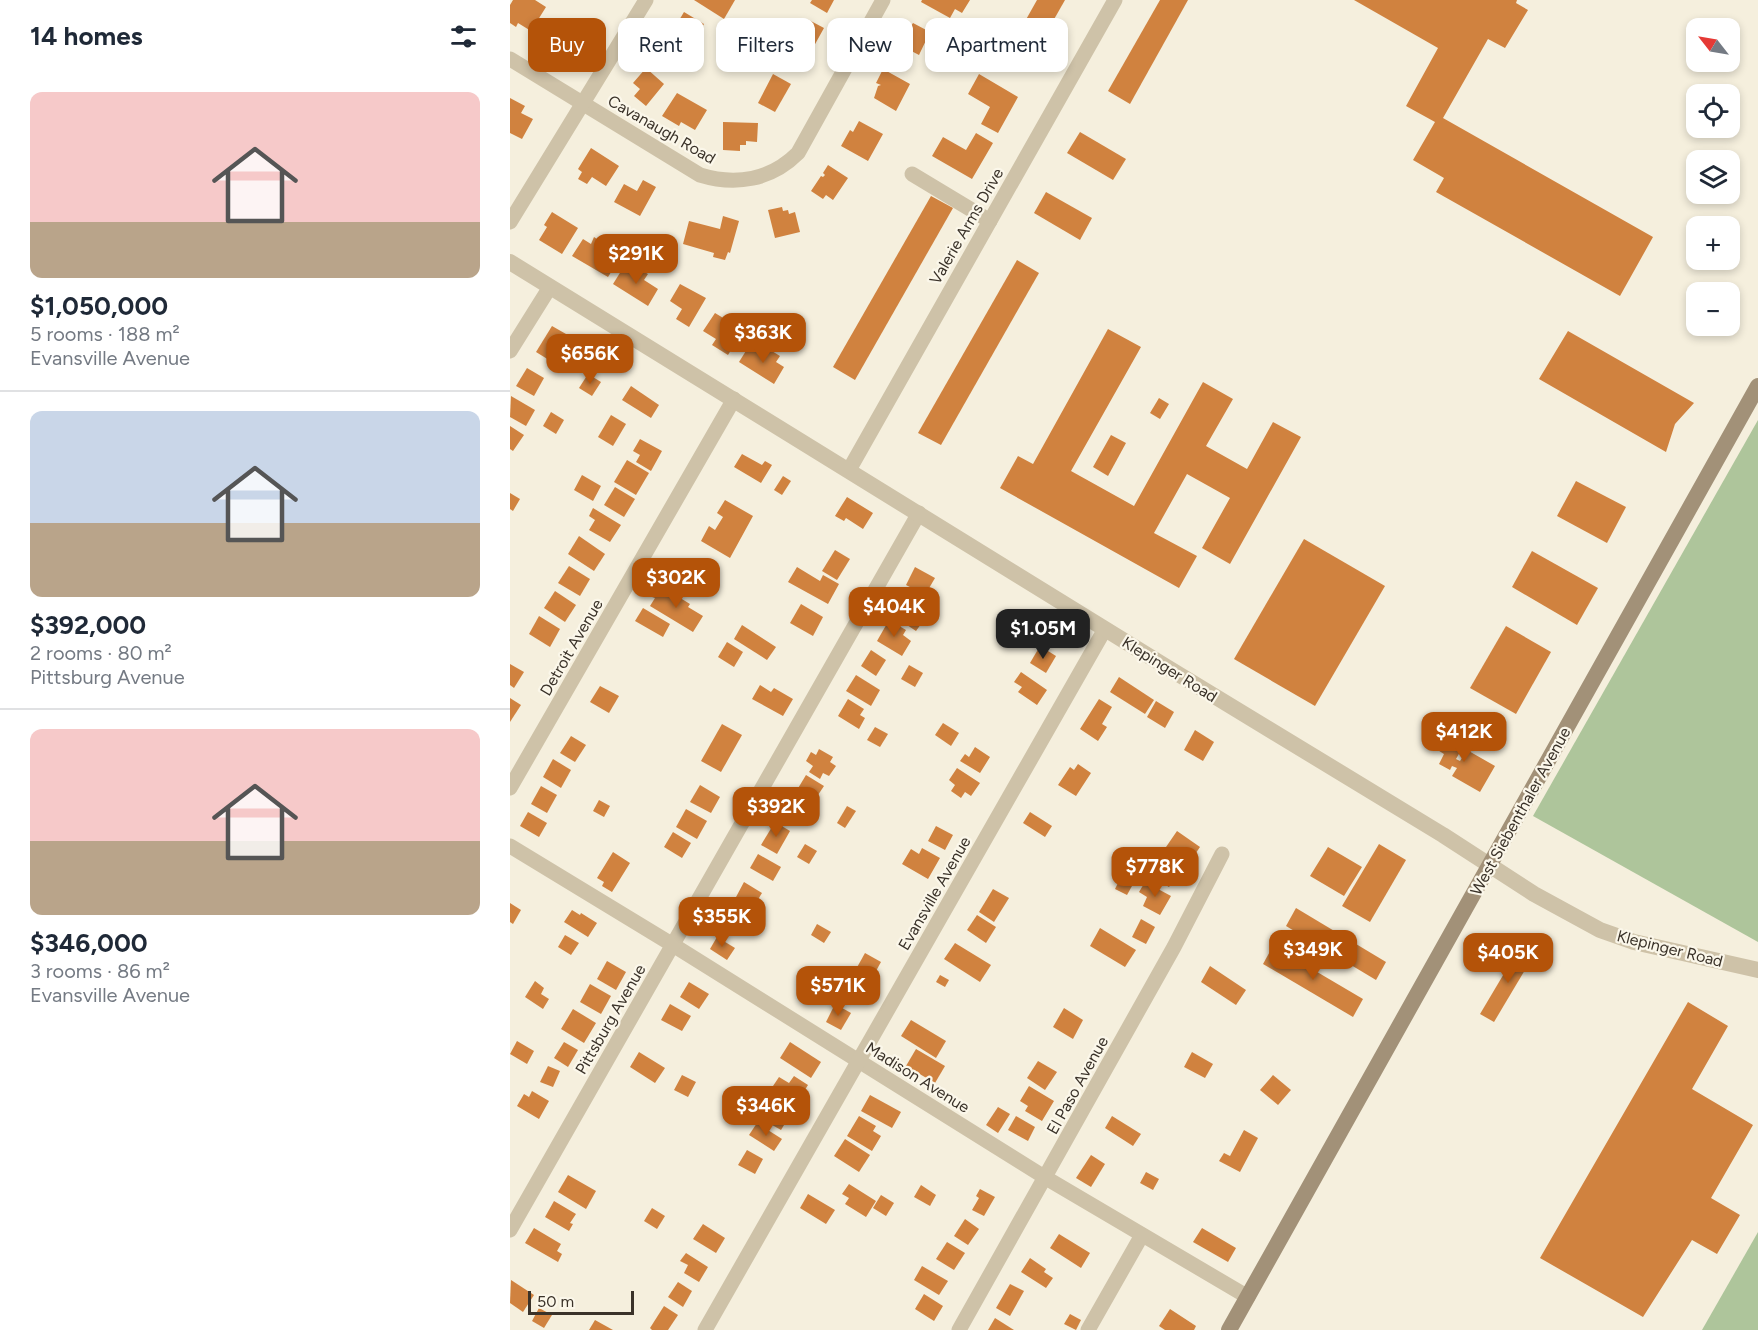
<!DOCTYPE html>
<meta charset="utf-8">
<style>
body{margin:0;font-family:Figtree,sans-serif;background:#f6f6f7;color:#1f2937;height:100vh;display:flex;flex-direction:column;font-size:22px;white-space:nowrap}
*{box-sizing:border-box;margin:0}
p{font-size:20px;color:#747a83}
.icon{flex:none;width:33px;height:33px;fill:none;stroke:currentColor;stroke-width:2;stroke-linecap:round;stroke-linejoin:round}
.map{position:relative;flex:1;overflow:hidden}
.drawer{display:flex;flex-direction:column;background:#fff;width:510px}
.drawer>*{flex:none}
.banner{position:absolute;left:18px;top:18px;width:570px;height:54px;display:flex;gap:12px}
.needle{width:39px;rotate:301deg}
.tools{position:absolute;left:1176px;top:18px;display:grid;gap:12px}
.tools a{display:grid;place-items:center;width:54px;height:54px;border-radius:12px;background:#fff;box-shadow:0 3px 9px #0003;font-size:30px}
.scale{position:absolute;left:18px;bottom:15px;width:106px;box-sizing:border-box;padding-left:6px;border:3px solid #3a3229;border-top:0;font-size:16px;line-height:21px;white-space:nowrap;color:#3a3229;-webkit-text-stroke:4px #fbf7ea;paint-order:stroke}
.price{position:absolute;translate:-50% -51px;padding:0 14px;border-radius:12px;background:#b45309;color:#fff;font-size:20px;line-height:39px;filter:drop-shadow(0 2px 3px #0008)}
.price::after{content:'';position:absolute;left:50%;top:36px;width:18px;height:14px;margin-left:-9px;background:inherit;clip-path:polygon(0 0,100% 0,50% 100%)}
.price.on{background:#222;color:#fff}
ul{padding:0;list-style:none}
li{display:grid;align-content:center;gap:12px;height:318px;padding:0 30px}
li+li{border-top:2px solid #e0e1e3}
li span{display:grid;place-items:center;height:186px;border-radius:12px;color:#555}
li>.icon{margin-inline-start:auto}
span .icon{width:108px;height:108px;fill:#fffc;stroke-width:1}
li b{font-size:26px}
h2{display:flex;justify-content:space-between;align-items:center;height:72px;padding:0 30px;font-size:26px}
.tag{padding:0 21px;border-radius:12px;background:#fff;box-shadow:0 3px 9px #0003;font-size:21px;line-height:54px}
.tag.on{background:#b45309;color:#fff}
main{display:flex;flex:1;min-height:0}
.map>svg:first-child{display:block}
.green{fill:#aec59b}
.building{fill:#d0823f}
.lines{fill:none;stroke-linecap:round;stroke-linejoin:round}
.minor{stroke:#cec2a8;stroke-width:15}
.tertiary{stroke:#cec2a8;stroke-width:16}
.secondary{stroke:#a29178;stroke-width:16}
.labels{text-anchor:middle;stroke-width:4.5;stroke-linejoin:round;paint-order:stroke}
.street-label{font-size:16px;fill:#3a3229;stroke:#fbf7ea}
</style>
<main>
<section class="drawer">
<h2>14 homes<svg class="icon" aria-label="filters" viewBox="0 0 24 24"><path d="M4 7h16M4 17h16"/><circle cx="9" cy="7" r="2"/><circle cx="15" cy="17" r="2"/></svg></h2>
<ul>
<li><span style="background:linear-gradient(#f6c9c9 70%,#b9a48a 0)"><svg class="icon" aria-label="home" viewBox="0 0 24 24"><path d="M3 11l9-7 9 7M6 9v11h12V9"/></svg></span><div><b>$1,050,000</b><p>5 rooms · 188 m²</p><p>Evansville Avenue</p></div></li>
<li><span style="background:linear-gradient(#c9d6e8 60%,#b9a48a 0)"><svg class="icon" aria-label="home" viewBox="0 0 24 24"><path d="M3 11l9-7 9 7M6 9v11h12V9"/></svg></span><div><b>$392,000</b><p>2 rooms · 80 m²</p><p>Pittsburg Avenue</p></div></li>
<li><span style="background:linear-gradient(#f6c9c9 60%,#b9a48a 0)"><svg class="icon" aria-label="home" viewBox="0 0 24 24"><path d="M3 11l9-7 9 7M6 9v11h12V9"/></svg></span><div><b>$346,000</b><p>3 rooms · 86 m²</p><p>Evansville Avenue</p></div></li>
</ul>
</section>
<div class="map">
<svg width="1248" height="1330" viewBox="0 0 1248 1330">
<rect width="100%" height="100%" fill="#f5efdd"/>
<!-- green -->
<g class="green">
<path d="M1248,420V942L1023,816Z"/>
<path d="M1248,1232V1330H1192Z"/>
</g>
<!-- building -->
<g class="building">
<path d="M3,0H25L36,7L21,31L8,23L6,27L0,23V5Z"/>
<path d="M184,0H225L214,19Z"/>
<path d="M302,0H324L317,13L300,3Z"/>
<path d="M412,0H460L452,13L445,9L440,18L411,2Z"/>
<path d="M527,0H555L526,51L505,39Z"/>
<path d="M650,0H678L620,104L598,91Z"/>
<path d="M844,0H1007L1006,3L1018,10L995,48L978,39L933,118L1143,237L1110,296L926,192L934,178L903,160L925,122L896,106L928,48Z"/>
<path d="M174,12L194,24L172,59L153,47Z"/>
<path d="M66,19L75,37L45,51L37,32Z"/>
<path d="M297,19L314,28L294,64L278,55L283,46L276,42L283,31L289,34Z"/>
<path d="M403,23L420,32L409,55L384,42L391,29L397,32Z"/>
<path d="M136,68L154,84L136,106L124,96L130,89L123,83Z"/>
<path d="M373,69L400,84L386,111L364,98L368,86L371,85L366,83Z"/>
<path d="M263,74L281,84L265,112L248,103Z"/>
<path d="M469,74L508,97L488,133L471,124L480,107L458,94Z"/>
<path d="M167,93L197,110L185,130L171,122L169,126L152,116Z"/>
<path d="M0,98L15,106L11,113L23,119L12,139L0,133Z"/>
<path d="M349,121L373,134L358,161L331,146L340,130L343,132Z"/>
<path d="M213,122L248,123L247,142L236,141V145H230V151L213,150Z"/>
<path d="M570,132L616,159L603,180L557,153Z"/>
<path d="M466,133L483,143L462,179L422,156L433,137L456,150Z"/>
<path d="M81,148L109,166L96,186L82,177L77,184L68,179L72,172L68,169Z"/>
<path d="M318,165L338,178L323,200L316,195L313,199L301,191L311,176L313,177L315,175L313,173Z"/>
<path d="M133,180L146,187L130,216L104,202L114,184L127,191Z"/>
<path d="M536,192L582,218L570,240L524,213Z"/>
<path d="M421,196L443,208L345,380L323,367Z"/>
<path d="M272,207L273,211L278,210L279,214L285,212L290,232L265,238L258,210Z"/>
<path d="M42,212L68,228L52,254L29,240L37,227L34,225Z"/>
<path d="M213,216L229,221L220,253L218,252L215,260L203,257L204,253L173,244L179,221L210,229Z"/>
<path d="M84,237L98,246L94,252L108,261L98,277L62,256L73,239L81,244Z"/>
<path d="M507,260L529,273L431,445L408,433Z"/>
<path d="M124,266L138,274L134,280L148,289L138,306L103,284L113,268L120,272Z"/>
<path d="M170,284L196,298L179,327L166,319L172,309L160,301Z"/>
<path d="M205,313L233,330L218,355L202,345L206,339L193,331Z"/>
<path d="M42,326L56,334L39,360L26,352Z"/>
<path d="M598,329L631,347L561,471L624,506L693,382L723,399L696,446L737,469L763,422L791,437L720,564L692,548L720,498L677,474L644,533L687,556L669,588L490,488L508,456L523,464Z"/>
<path d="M1058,331L1184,403L1165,424L1156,452L1029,379Z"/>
<path d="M71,344L98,359L89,373L63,358Z"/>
<path d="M239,346L253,354L257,348L270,356L266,362L274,367L264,384L229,362Z"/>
<path d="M17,368L34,378L24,396L6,386Z"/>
<path d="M78,374L91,382L82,396L69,388Z"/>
<path d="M121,386L149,405L141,418L112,400Z"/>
<path d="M1,396L25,410L16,426L0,417Z"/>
<path d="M649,398L659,404L650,419L640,413Z"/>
<path d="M41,412L54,420L46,434L33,426Z"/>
<path d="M101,415L116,424L103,446L88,437Z"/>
<path d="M0,426L14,435L3,451L0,449Z"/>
<path d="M601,435L616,443L598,476L583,467Z"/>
<path d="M130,439L152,451L141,471L126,462L130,455L123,451Z"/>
<path d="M232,454L252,465L255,461L262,465L251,483L224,467Z"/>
<path d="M117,460L139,473L126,495L104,482Z"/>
<path d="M72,475L91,486L83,501L64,490Z"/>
<path d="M273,476L281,481L272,495L264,490Z"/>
<path d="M1066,481L1116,507L1097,543L1047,516Z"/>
<path d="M105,487L125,499L114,517L94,505Z"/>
<path d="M0,493L10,499L3,511L0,509Z"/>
<path d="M337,497L363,513L353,529L336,518L334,521L325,516Z"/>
<path d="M215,500L243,516L220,558L191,541L199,526L205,530L213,517L207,513Z"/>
<path d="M83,508L111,525L100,542L79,530L85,520L79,516Z"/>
<path d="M69,536L95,554L84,571L58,554Z"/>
<path d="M794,539L875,586L805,706L724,659Z"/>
<path d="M325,550L340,559L327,580L312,571Z"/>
<path d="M1022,551L1088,588L1067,625L1002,587Z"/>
<path d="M59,566L80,579L70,596L48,583Z"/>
<path d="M287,567L310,581L313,575L329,584L318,604L278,582Z"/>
<path d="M405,567L425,578L415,595L396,585Z"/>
<path d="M149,585L180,604L178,607L193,616L183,632L140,606L145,598L142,597Z"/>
<path d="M45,591L66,605L55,622L34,608Z"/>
<path d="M394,596L407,605L404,609L416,617L406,631L382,615Z"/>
<path d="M291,604L313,617L303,636L280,623Z"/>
<path d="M133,608L160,624L153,637L125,621Z"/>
<path d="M29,616L50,629L40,647L19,634Z"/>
<path d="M379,620L396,630L393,635L401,641L392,656L367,641Z"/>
<path d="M544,621L560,630L550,648L529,635L535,625L540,628Z"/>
<path d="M232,625L266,647L257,660L224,639Z"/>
<path d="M996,626L1041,652L1006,714L960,688Z"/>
<path d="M217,642L233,652L224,667L208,657Z"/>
<path d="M530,646L546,656L536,673L520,663Z"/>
<path d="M361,650L376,660L366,676L351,666Z"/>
<path d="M0,664L14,672L4,688L0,685Z"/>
<path d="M399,665L413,673L405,687L391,679Z"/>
<path d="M511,672L537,690L527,705L508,692L512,687L504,682Z"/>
<path d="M346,675L370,690L361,706L336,691Z"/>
<path d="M609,677L644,700L635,714L600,692Z"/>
<path d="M250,685L261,692L264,688L283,699L273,716L242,699Z"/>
<path d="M90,686L109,696L99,713L80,702Z"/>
<path d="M0,698L11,705L0,722Z"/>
<path d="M338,699L354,709L350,715L355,718L349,729L328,716Z"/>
<path d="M589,699L602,707L592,724L597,727L588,741L570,729Z"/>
<path d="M646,701L664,712L655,728L637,717Z"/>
<path d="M433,723L449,733L441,746L425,735Z"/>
<path d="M212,724L232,735L211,772L191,761Z"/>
<path d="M365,727L378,734L370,747L357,740Z"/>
<path d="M685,730L704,742L693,761L674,750Z"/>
<path d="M936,732L955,743L946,759L950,761L957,750L985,766L970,792L942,776L947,768L942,766L940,770L929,764L934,754L926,749Z"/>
<path d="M61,736L76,745L65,762L50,753Z"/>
<path d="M465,747L480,757L470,773L450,761L455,754L459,757Z"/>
<path d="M309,749L323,757L320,762L326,766L319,776L313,773L310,779L299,772L303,766L296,761L301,752L306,755Z"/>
<path d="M43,759L61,770L51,788L33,777Z"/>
<path d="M568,764L581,773L566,796L548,785L560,767L564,770Z"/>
<path d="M447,768L470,783L461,796L455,792L451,798L441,791L445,785L439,780Z"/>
<path d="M296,775L314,786L304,801L287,790Z"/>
<path d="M190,785L210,797L201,813L180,802Z"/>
<path d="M31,786L47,795L37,813L21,804Z"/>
<path d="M89,800L100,806L94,817L83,811Z"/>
<path d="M337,806L346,811L335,828L327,823Z"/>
<path d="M176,809L197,821L187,839L166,827Z"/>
<path d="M18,812L37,823L29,837L10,826Z"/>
<path d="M520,812L542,826L535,837L513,823Z"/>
<path d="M265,822L280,831L267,854L251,845Z"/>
<path d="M426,826L443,835L435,850L418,841Z"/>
<path d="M667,831L690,847L679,863L656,847Z"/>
<path d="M163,832L181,843L172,858L154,847Z"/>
<path d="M295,844L307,851L299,864L287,857Z"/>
<path d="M869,844L896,860L860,922L832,906Z"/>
<path d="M818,847L852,867L834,896L800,876Z"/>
<path d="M412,848L430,858L418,879L392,864L401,849L409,854Z"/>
<path d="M103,852L120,863L102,892L92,886L94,882L87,878Z"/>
<path d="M248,854L271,867L263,881L240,868Z"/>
<path d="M622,857L635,864L630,874L617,867Z"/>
<path d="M659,861L671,869L659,887L644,878L649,870L652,872Z"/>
<path d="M610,879L622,886L617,895L605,889Z"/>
<path d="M234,882L252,893L244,906L226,897Z"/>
<path d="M635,882L661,896L650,915L633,906L637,897L629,892Z"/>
<path d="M483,889L499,898L484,922L469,912Z"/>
<path d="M0,903L11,910L3,924L0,922Z"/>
<path d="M786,908L876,962L866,980L776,926Z"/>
<path d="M62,910L70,915L71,913L87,923L78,937L54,922Z"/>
<path d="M467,915L486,927L476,943L457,930Z"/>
<path d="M631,919L645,927L636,944L622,937Z"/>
<path d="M307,924L321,932L314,943L301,935Z"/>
<path d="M590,928L626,950L615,967L580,946Z"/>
<path d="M55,935L69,943L61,955L48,947Z"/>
<path d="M207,937L225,948L217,960L200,949Z"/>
<path d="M445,943L481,965L470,982L434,959Z"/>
<path d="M1011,945L1025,953L984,1022L970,1014Z"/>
<path d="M763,946L853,999L843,1017L753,964Z"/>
<path d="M355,953L371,962L361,980L345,971Z"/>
<path d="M97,961L116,972L106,990L87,979Z"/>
<path d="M700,966L736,990L726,1005L691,982Z"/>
<path d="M300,973L313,980L305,993L292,986Z"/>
<path d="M430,975L439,980L435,987L426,982Z"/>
<path d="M25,981L34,988L31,994L39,999L33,1009L15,997Z"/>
<path d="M179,982L199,994L189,1009L170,997Z"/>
<path d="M80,984L101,996L91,1014L70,1002Z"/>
<path d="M1178,1002L1218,1026L1182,1089L1243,1125L1201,1198L1230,1215L1207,1254L1182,1240L1133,1317L1030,1258Z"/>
<path d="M160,1004L181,1016L172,1031L151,1020Z"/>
<path d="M325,1004L341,1013L331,1030L316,1022Z"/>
<path d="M554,1008L573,1020L563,1039L543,1027Z"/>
<path d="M63,1009L86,1023L74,1043L51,1029Z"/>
<path d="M401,1020L436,1041L426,1058L391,1036Z"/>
<path d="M7,1041L24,1051L17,1064L0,1054Z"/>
<path d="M54,1042L68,1050L58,1067L44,1058Z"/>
<path d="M280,1042L311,1062L301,1078L270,1058Z"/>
<path d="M406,1049L435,1066L425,1083L396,1066Z"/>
<path d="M129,1052L155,1068L145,1083L120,1067Z"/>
<path d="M682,1052L703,1064L695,1078L674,1067Z"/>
<path d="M528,1061L547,1072L535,1090L517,1078Z"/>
<path d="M38,1066L50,1071L43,1087L30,1082Z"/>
<path d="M172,1075L186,1082L178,1097L164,1090Z"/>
<path d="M763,1075L781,1090L768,1105L750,1090Z"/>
<path d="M284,1076L298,1085L288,1101L263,1086L269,1077L279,1083Z"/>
<path d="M519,1086L544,1101L532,1121L515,1111L518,1106L510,1101Z"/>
<path d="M22,1091L39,1101L29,1119L7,1106L14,1094L19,1097Z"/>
<path d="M360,1095L391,1112L382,1128L351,1111Z"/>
<path d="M266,1103L282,1112L271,1130L255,1121Z"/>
<path d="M488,1107L500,1114L488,1133L476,1125Z"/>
<path d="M349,1116L366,1126L363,1131L371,1136L362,1151L337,1136Z"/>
<path d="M506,1116L525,1127L518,1141L498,1130Z"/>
<path d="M602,1116L631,1134L623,1146L595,1128Z"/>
<path d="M247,1123L272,1139L264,1151L239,1135Z"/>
<path d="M734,1130L748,1138L730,1172L709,1161L714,1153L720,1156Z"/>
<path d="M335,1139L360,1155L349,1172L324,1156Z"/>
<path d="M237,1150L253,1159L245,1174L228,1165Z"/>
<path d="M581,1155L595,1164L581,1187L566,1178Z"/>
<path d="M636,1172L649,1179L643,1190L630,1183Z"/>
<path d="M58,1175L86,1191L76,1209L48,1192Z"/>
<path d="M339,1184L366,1201L356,1217L335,1204L339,1198L332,1194Z"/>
<path d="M411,1185L426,1195L420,1206L404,1197Z"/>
<path d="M470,1189L485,1197L474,1216L462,1210L469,1198L466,1196Z"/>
<path d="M298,1194L325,1210L316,1224L290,1208Z"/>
<path d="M371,1195L384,1203L376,1216L363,1208Z"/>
<path d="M44,1201L66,1214L60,1223L63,1224L59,1231L35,1217Z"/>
<path d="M142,1208L155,1216L147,1229L134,1221Z"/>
<path d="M455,1219L469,1229L458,1245L444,1236Z"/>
<path d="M193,1224L215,1238L206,1253L183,1239Z"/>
<path d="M24,1228L51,1244L47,1251L52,1254L48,1262L15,1243Z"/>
<path d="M692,1228L726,1248L718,1262L683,1242Z"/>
<path d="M549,1234L580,1253L571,1268L540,1248Z"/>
<path d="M437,1242L455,1253L444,1270L426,1259Z"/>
<path d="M176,1253L198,1267L189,1282L174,1273L178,1265L170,1261Z"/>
<path d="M520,1258L536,1269L534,1272L543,1278L536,1288L511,1272Z"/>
<path d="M412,1266L438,1281L429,1295L404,1280Z"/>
<path d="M1,1280L24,1295L13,1312L0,1303Z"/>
<path d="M168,1282L182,1291L173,1307L158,1297Z"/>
<path d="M500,1284L514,1291L500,1316L486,1308Z"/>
<path d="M414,1294L433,1306L424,1321L405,1309Z"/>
<path d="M154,1306L168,1315L158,1330H142L140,1328Z"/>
<path d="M29,1308L42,1315L34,1328L22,1321Z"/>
<path d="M660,1309L686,1326L684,1330H655L649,1326Z"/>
<path d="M560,1314L571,1320L566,1330L554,1324Z"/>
<path d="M485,1318L504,1330H478Z"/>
<path d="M85,1320L103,1330H79Z"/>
</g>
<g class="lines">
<!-- minor -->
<g class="minor">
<path d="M0,59L190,175C226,186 261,180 288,153L373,0"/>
<path d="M402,174L480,221"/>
<path d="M0,222L136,0"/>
<path d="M0,351L40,287"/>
<path d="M339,470L605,0"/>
<path d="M0,788L224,399"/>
<path d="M0,846L163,945L536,1178L738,1297"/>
<path d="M0,1230L409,513"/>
<path d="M195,1330L595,629"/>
<path d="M449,1330L664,947L712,854"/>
<path d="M578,1330L632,1235"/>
</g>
<!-- tertiary -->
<path class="tertiary" d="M0,262L655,666L933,835L1024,894L1090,930L1124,942L1248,970"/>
<!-- secondary -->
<path class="secondary" d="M719,1330L1248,386"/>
</g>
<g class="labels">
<!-- street labels -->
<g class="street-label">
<text transform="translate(152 129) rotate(30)" y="6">Cavanaugh Road</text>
<text transform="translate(456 226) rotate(-60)" y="6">Valerie Arms Drive</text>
<text transform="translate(61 647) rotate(-60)" y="6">Detroit Avenue</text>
<text transform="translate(660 669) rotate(32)" y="6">Klepinger Road</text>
<text transform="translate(1010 811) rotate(-61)" y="6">West Siebenthaler Avenue</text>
<text transform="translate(424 893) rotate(-60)" y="6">Evansville Avenue</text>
<text transform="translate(1160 948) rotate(14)" y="6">Klepinger Road</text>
<text transform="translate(100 1019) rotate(-60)" y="6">Pittsburg Avenue</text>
<text transform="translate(408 1077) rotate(32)" y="6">Madison Avenue</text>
<text transform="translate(567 1085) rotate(-61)" y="6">El Paso Avenue</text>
</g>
</g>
</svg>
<div class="tools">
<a><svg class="needle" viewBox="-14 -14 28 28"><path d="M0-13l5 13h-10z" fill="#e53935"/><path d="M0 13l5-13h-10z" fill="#747a83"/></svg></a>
<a><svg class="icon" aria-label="locate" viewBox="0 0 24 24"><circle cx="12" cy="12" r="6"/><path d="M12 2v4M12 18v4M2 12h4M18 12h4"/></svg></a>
<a><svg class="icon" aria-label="layers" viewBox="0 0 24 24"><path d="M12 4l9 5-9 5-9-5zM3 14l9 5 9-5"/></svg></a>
<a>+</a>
<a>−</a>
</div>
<div class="scale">50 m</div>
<b class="price" style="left:126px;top:285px">$291K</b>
<b class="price" style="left:253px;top:364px">$363K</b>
<b class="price" style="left:80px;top:385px">$656K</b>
<b class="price" style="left:166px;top:609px">$302K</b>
<b class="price" style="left:384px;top:638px">$404K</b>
<b class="price on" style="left:533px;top:660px">$1.05M</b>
<b class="price" style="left:954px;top:763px">$412K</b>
<b class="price" style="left:266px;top:838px">$392K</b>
<b class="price" style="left:645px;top:898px">$778K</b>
<b class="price" style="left:212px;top:948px">$355K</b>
<b class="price" style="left:803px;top:981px">$349K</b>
<b class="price" style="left:998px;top:984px">$405K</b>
<b class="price" style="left:328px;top:1017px">$571K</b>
<b class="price" style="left:256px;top:1137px">$346K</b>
<div class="banner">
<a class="tag on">Buy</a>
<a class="tag">Rent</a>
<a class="tag">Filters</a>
<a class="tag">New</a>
<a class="tag">Apartment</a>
</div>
</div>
</main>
